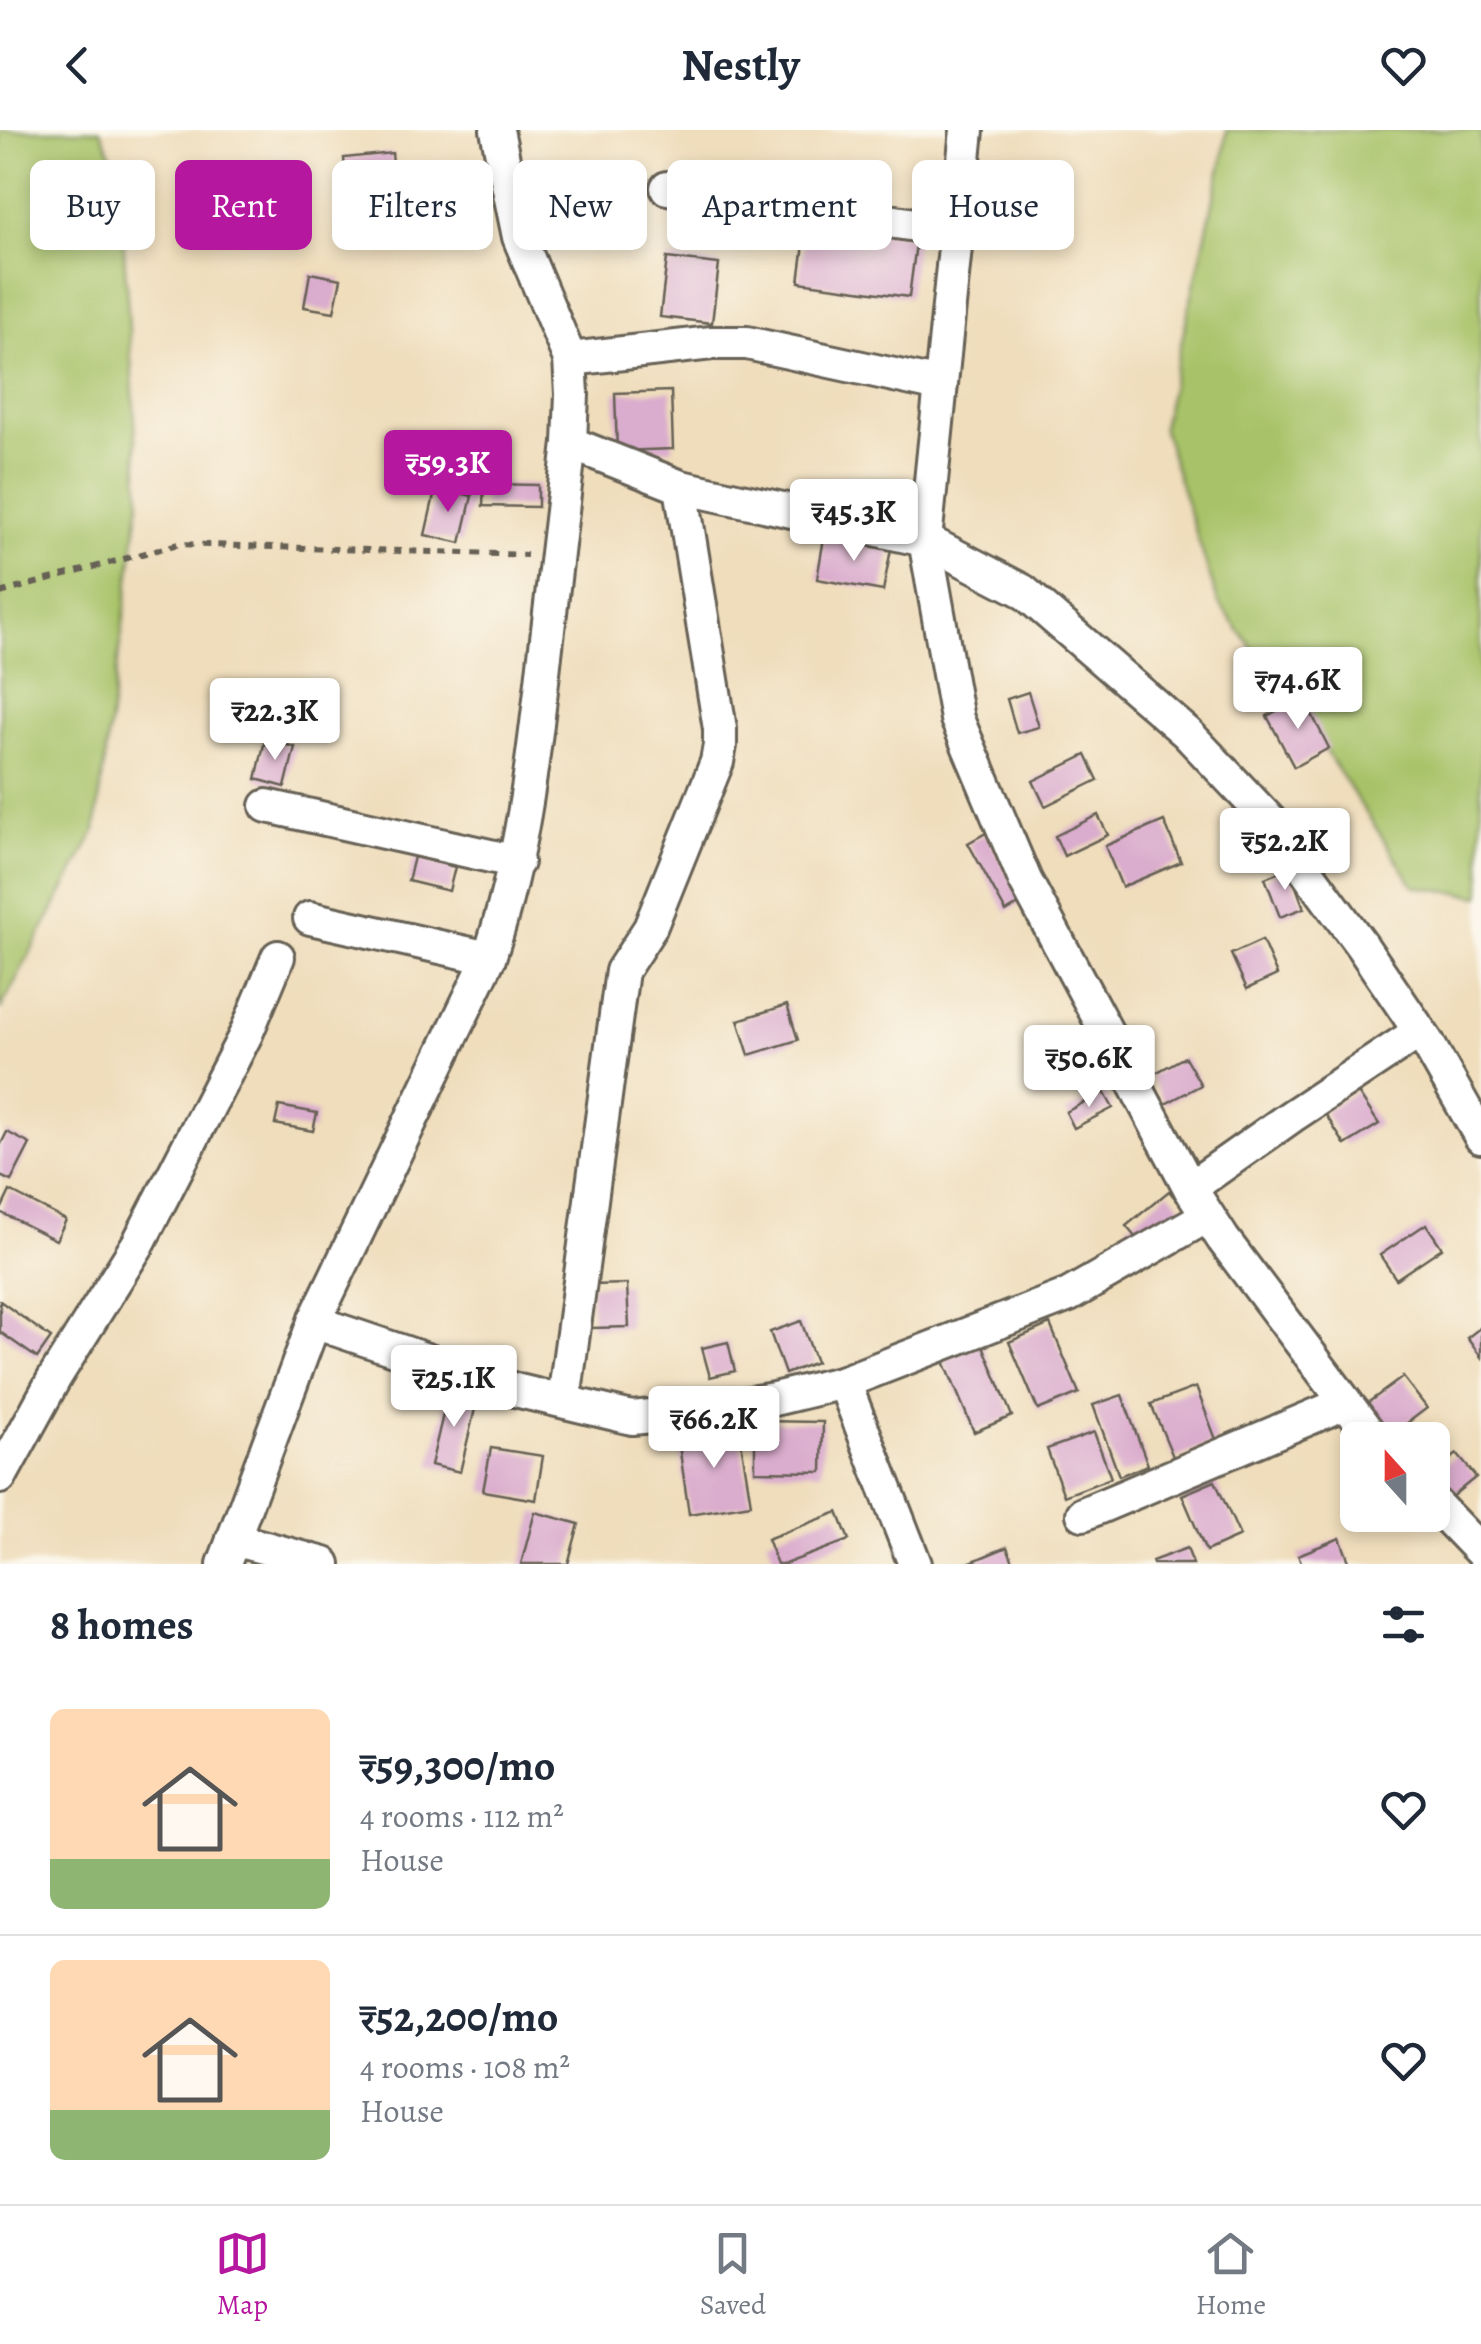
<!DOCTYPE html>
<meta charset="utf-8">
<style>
body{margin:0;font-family:Alegreya,serif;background:#f2f2f3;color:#1f2937;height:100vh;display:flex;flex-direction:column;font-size:38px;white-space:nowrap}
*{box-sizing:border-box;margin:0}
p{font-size:32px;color:#747a83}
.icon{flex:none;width:55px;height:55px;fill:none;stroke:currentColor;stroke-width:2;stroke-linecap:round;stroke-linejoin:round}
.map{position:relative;height:1434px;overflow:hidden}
.panel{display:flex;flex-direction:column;background:#fff;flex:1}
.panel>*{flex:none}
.banner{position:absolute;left:30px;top:30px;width:1422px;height:90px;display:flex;gap:20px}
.needle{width:65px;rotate:339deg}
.fabs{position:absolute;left:1340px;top:1292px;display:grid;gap:20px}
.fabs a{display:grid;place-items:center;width:110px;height:110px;border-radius:15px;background:#fff;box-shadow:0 5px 15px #0003;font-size:50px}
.price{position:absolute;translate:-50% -85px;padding:0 22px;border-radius:10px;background:#fff;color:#222;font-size:32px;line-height:65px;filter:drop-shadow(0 2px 5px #0008)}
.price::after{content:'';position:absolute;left:50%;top:60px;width:30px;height:22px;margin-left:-15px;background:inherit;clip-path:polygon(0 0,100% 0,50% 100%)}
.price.current{background:#b5179e;color:#fff}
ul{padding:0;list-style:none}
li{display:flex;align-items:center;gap:30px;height:250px;padding:0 50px}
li+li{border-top:2px solid #e0e1e3}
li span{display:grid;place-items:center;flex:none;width:280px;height:200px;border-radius:15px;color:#555}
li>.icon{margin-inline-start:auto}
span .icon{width:120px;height:120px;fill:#fffc;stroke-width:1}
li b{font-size:42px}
h2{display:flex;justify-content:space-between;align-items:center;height:120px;padding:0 50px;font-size:42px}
.pill{padding:0 35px;border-radius:15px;background:#fff;box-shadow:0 5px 15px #0003;font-size:35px;line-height:90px}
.pill.current{background:#b5179e;color:#fff}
header{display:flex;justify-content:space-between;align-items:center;height:130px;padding:0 50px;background:#fff;font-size:45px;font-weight:700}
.tab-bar{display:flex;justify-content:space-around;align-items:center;height:140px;border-top:2px solid #e0e1e3;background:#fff;font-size:28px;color:#747a83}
.tab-bar a{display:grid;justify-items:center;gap:5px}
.tab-bar .current{color:#b5179e}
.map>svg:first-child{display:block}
.green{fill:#a7c268;stroke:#626f42;stroke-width:2.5}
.building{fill:#daaccd}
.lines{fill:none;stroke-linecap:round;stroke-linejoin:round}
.street-casing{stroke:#666054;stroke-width:38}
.path{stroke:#666054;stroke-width:6;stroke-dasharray:8 8;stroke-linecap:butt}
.street{stroke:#fff;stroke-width:32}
</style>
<header><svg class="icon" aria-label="back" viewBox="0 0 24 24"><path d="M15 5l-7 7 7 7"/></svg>Nestly<svg class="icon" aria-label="heart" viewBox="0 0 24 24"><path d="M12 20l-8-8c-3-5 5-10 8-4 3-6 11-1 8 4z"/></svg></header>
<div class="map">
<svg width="1481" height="1434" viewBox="0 0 1481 1434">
<rect width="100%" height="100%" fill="#fbf7ec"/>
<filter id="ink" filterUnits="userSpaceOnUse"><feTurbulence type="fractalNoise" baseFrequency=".01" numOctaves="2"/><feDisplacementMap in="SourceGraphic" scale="20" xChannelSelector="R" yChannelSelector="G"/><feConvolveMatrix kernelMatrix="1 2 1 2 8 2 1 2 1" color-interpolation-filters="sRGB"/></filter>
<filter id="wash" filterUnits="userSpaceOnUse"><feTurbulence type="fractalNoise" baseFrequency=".0048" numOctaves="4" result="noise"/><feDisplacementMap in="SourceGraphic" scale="40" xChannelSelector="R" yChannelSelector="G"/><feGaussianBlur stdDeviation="2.25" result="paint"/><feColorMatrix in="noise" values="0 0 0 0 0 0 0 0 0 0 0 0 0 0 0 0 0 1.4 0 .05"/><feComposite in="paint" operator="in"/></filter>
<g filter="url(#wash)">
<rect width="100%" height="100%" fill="#efddbb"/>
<!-- green -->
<g class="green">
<path d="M0,0H100L119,42L140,370L95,701L0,880Z"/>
<path d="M1227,0H1481V766L1414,756L1300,582L1218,472L1162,297L1222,33Z"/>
</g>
<g id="blocks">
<!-- building -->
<g class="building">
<path d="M392,23L397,72L348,76L344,28Z"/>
<path d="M559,38L567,92L534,97L526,43Z"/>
<path d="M807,91L917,106L909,167L799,152Z"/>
<path d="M667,128L719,134L712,193L660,187Z"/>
<path d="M310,143L341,149L334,182L304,177Z"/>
<path d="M671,261L673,319L617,321L615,263Z"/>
<path d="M484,354L538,355V377L483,376Z"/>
<path d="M436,357L472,366L461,413L425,405Z"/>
<path d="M824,408L891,419L883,461L817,449Z"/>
<path d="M1028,562L1039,597L1017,603L1007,569Z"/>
<path d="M1303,567L1329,618L1294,637L1267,586Z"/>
<path d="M265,610L295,617L285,657L256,649Z"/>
<path d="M1086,625L1098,650L1045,676L1033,651Z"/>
<path d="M1098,685L1108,705L1064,726L1055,706Z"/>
<path d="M1164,691L1181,732L1122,757L1105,716Z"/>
<path d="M986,703L1023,772L1006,782L968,713Z"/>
<path d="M414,727L455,737L449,761L408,751Z"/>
<path d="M1289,738L1304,778L1280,787L1265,748Z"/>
<path d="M1262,810L1277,845L1247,859L1231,824Z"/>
<path d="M787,875L798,910L749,925L738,890Z"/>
<path d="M1185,927L1201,955L1165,974L1150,946Z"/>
<path d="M1357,961L1379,994L1345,1015L1324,982Z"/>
<path d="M1104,962L1113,978L1074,998L1066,982Z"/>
<path d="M279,976L317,983L313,1001L275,994Z"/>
<path d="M7,1002L30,1014L11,1051L0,1046V1016Z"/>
<path d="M10,1061L66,1090L56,1110L0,1082Z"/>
<path d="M1169,1061L1184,1079L1141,1114L1126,1096Z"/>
<path d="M1426,1094L1442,1118L1396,1149L1380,1125Z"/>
<path d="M627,1154L629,1197L592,1198L591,1155Z"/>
<path d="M0,1171L51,1208L37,1228L0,1202Z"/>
<path d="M801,1191L816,1232L785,1244L770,1202Z"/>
<path d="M1050,1194L1079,1263L1038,1280L1009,1212Z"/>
<path d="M1481,1197V1227L1467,1208Z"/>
<path d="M728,1212L735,1241L710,1247L702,1218Z"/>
<path d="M982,1213L1012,1286L974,1302L943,1229Z"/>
<path d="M1403,1247L1427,1278L1390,1306L1366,1274Z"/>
<path d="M1196,1257L1217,1312L1174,1329L1151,1274Z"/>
<path d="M449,1259L478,1266L460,1342L431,1335Z"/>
<path d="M1122,1265L1148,1335L1119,1346L1093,1275Z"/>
<path d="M755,1291L823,1292L822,1342L755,1341Z"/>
<path d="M739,1299L751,1374L689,1384L678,1308Z"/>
<path d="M1094,1302L1111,1348L1064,1366L1047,1319Z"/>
<path d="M491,1318L543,1326L536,1370L483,1361Z"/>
<path d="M1457,1324L1476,1347L1445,1372L1432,1357V1344Z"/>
<path d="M1215,1351L1240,1406L1206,1421L1182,1365Z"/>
<path d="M535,1382L579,1394L568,1434H521Z"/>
<path d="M838,1382L849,1410L785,1434H777L767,1409Z"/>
<path d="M1340,1408L1350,1434H1302L1298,1425Z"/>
<path d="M1007,1417L1014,1434H966Z"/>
<path d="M1187,1418L1193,1434H1153L1152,1431Z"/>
</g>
</g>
</g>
<g filter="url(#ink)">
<use href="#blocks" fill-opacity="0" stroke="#666054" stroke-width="2.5"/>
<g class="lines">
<!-- street casing -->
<g class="street-casing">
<g id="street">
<path d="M967,0L925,410L957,589L1025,750L1190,1058L1223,1109L1374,1310"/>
<path d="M667,58L956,101"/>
<path d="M570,229L712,213H747L940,255"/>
<path d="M570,313L681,357L925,410L1023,461L1187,603L1270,691L1362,816L1427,912L1481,1007"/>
<path d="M267,676L517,732"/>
<path d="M310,788L489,828"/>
<path d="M1190,1058L1292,986L1419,902"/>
<path d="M314,1192L515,1260L632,1288L701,1281L774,1269L844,1252L1069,1165L1207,1086"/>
<path d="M844,1252L915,1434"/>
<path d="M564,1270L622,841L650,798L717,632L720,615V599L681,357"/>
<path d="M0,1347L55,1247L138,1114L246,904L278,827"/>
<path d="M1432,1371L1481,1422"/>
<path d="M1083,1384L1345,1273"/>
<path d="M233,1409L324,1434"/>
<path d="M224,1434L314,1192L489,828C521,732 533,633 544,534C553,460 561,387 570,313L572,264L570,229L519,107L497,0"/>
</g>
</g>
<!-- path -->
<path class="path" d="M0,463L178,414L527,425"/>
<!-- street -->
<use href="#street" class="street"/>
</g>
</g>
</svg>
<div class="fabs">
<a><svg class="needle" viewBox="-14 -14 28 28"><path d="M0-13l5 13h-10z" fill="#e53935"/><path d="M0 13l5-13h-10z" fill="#747a83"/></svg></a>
</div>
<b class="price current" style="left:448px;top:385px">₹59.3K</b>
<b class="price" style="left:854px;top:434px">₹45.3K</b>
<b class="price" style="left:1298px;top:602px">₹74.6K</b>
<b class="price" style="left:275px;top:633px">₹22.3K</b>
<b class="price" style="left:1285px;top:763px">₹52.2K</b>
<b class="price" style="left:1089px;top:980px">₹50.6K</b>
<b class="price" style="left:454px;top:1300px">₹25.1K</b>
<b class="price" style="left:714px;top:1341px">₹66.2K</b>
<div class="banner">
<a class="pill">Buy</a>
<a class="pill current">Rent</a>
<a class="pill">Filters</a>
<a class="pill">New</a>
<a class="pill">Apartment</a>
<a class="pill">House</a>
</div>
</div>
<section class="panel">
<h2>8 homes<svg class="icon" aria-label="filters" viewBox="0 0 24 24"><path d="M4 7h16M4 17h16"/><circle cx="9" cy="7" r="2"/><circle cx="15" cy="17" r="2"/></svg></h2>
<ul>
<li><span style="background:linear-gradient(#ffd9b3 75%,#8fb573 0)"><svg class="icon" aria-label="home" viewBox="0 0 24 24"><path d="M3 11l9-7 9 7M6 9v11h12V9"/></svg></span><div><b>₹59,300/mo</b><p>4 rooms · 112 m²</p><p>House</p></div><svg class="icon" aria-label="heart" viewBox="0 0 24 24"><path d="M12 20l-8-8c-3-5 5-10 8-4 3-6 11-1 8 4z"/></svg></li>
<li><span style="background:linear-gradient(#ffd9b3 75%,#8fb573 0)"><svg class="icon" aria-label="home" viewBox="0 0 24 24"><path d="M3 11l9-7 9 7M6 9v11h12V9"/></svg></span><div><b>₹52,200/mo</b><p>4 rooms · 108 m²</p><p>House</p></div><svg class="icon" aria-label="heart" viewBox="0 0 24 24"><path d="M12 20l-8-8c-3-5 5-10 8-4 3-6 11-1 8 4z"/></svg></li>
</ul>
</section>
<nav class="tab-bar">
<a class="current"><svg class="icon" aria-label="map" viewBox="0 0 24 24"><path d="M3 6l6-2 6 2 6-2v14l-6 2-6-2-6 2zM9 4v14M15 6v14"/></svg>Map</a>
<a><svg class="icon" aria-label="saved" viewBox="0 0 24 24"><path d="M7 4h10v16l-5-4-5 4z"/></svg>Saved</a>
<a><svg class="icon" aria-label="home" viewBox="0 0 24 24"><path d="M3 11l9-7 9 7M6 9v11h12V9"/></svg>Home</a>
</nav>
